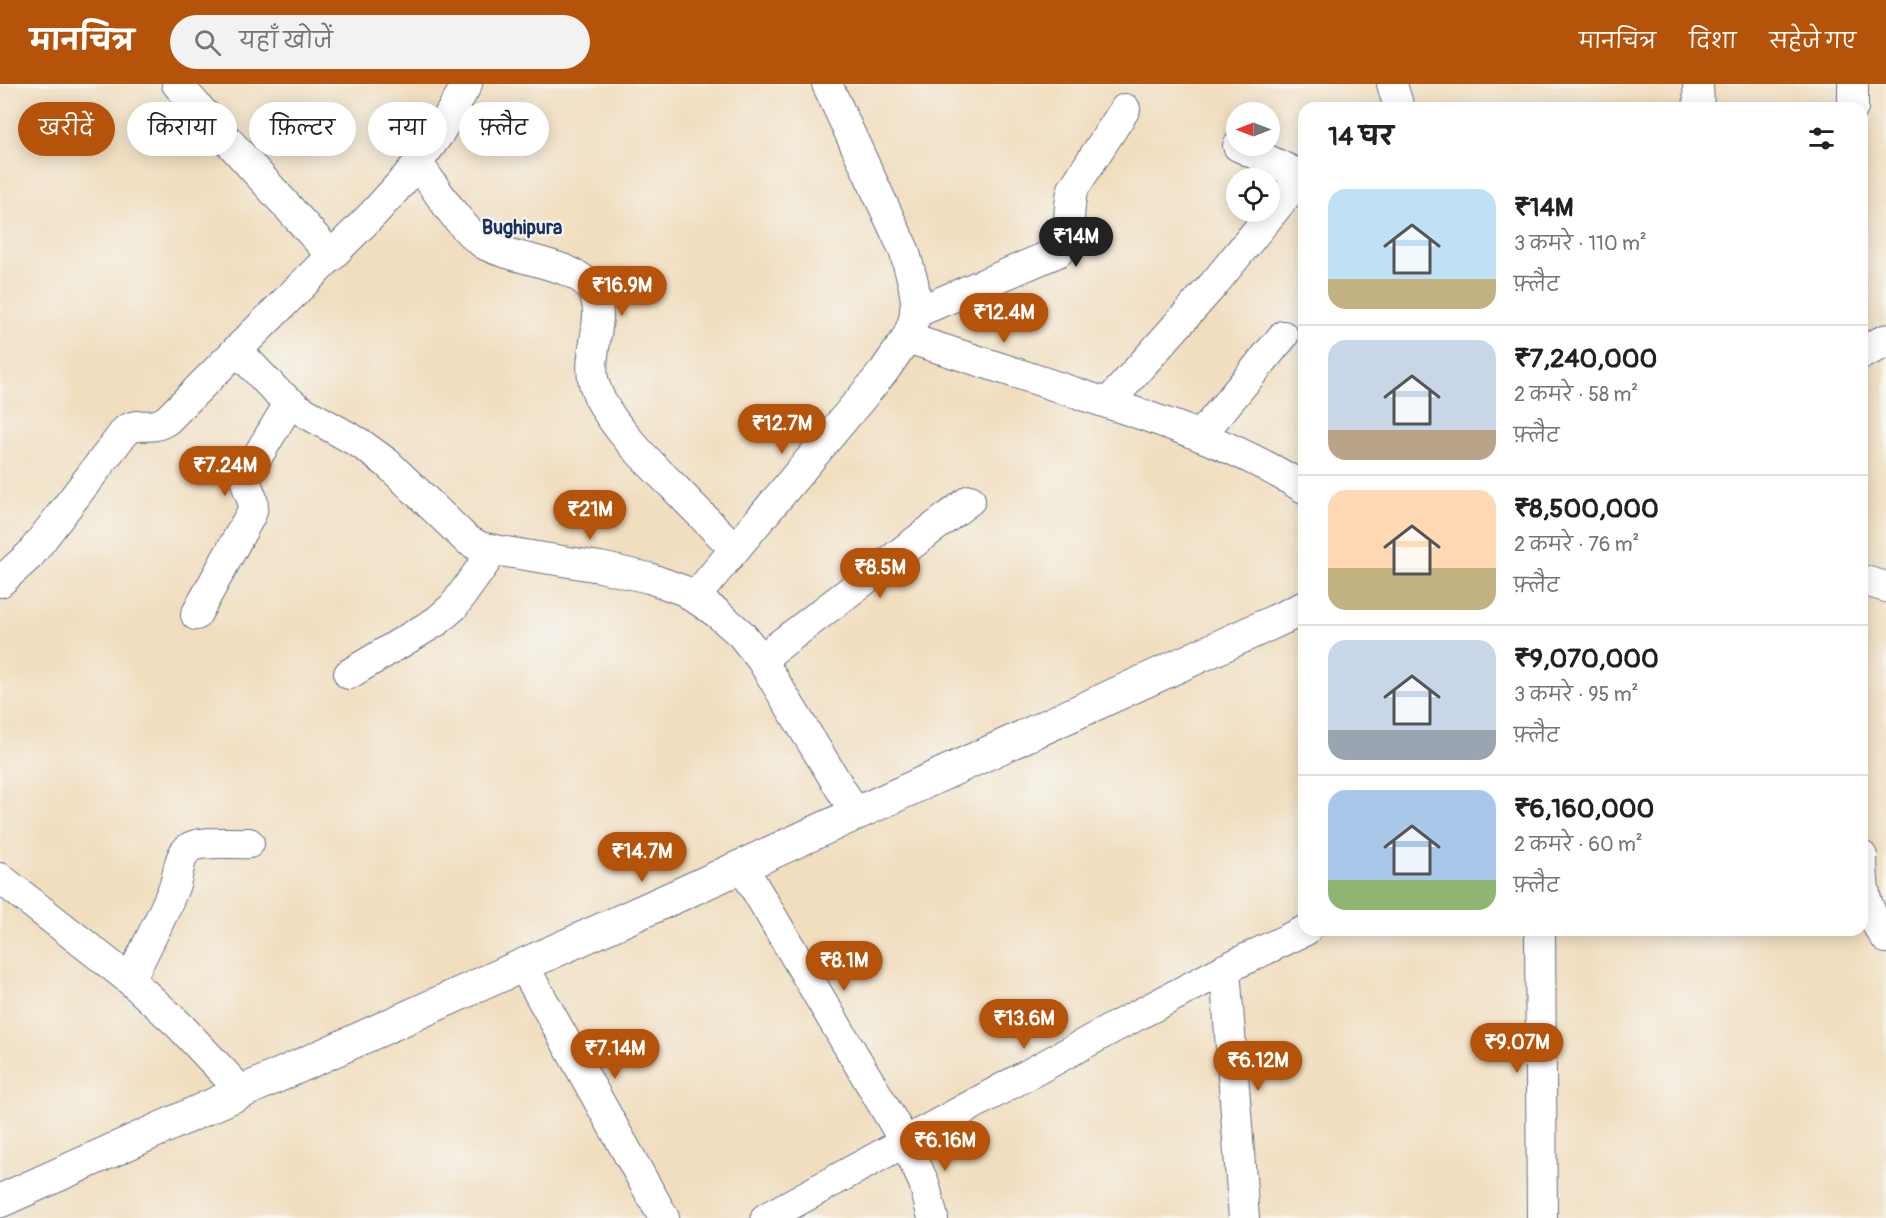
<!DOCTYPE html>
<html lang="hi">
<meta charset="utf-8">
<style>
body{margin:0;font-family:Pangolin,"Playpen Sans Deva",sans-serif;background:#f2f2f2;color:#202124;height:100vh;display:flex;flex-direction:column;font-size:22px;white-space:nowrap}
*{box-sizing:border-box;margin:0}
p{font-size:20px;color:#757577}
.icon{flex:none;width:33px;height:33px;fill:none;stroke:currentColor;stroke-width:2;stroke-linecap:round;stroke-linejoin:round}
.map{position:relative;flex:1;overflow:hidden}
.details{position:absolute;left:1298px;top:18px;width:570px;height:834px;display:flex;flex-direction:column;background:#fff;border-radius:18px;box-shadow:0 3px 15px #0003}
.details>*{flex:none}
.banner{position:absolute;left:18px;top:18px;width:570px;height:54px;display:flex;gap:12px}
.needle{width:39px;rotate:270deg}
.controls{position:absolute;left:1226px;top:18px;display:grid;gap:12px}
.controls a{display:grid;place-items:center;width:54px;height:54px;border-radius:50%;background:#fff;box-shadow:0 3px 15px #0003;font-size:30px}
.price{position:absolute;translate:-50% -51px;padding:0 14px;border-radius:21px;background:#b45309;color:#fff;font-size:20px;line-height:39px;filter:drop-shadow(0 2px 3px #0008)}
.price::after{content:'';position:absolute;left:50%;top:36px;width:18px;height:14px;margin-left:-9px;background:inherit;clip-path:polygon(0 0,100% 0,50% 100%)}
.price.on{background:#222;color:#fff}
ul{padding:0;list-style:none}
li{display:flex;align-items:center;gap:18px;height:150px;padding:0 30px}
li+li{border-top:2px solid #e0e0e0}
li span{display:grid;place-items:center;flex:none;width:168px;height:120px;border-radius:18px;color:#555}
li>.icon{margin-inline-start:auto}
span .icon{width:72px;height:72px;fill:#fffc;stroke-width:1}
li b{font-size:26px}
h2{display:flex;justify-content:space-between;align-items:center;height:72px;padding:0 30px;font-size:26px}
.pill{padding:0 21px;border-radius:27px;background:#fff;box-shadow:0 3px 15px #0003;font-size:21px;line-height:54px}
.pill.on{background:#b45309;color:#fff}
header{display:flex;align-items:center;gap:36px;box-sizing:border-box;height:84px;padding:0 30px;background:#b45309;color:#fff}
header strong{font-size:28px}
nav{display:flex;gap:33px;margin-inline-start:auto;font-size:21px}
.search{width:420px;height:54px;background:#f2f2f2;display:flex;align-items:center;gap:15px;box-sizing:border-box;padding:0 21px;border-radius:33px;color:#757577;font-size:22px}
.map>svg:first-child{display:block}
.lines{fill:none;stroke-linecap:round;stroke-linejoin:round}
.minor-casing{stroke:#666c80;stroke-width:32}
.tertiary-casing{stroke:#666c80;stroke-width:35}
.minor{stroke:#fff;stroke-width:30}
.tertiary{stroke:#fff;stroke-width:33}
.labels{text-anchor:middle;stroke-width:4.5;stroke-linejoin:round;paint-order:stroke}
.quarter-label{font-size:20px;font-weight:bold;fill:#1b2f5e;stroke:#f6f6f2}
</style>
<header>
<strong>मानचित्र</strong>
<div class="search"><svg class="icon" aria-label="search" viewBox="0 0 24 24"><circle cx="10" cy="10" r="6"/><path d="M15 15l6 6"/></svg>यहाँ खोजें</div>
<nav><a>मानचित्र</a><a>दिशा</a><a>सहेजे गए</a></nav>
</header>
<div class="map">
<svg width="1886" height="1134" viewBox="0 0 1886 1134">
<rect width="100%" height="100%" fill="#f6f6f2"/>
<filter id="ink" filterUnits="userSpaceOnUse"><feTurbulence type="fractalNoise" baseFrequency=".0167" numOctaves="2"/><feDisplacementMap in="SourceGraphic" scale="12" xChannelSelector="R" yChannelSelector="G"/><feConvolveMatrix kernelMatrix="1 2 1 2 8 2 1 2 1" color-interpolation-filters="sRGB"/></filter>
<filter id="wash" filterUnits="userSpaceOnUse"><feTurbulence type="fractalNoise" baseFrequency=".008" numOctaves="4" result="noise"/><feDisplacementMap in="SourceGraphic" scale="24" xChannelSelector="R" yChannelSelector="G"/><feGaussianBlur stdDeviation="1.35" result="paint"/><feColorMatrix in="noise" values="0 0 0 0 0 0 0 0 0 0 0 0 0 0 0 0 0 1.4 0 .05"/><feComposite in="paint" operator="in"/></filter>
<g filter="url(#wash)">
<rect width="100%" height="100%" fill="#f1debf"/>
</g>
<g filter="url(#ink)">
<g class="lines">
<!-- minor casing -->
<g class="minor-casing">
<g id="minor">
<path d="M177,0L332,172"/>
<path d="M827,0L904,166L913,198L916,217L914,236L907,254C967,273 1026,292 1085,312C1161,336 1236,361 1304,404"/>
<path d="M1392,0L1399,24"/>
<path d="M1698,0L1699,24"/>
<path d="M1853,0V24"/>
<path d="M1238,62L1304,93"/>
<path d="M418,80C436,104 459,144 484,160C512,176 576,179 592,205C608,231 586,270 594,299C603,334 648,378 674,403C694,424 714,444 735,465"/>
<path d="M915,229L1058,168C1074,151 1066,126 1073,105L1125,25"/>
<path d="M237,266L276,307L299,325L361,360L387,379L466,455L480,463L494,466L600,483L649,494L685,507L717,529L741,550L761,575L856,730"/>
<path d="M1108,319L1213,201L1302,92"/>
<path d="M1200,352L1283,252"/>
<path d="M1862,496L1886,503"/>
<path d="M0,498L30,471L126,346C141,336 149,348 167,336L374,129L411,88L438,51L467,0"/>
<path d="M694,514L884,287L907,254"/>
<path d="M196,531L251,430C258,410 241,406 248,388L290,318"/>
<path d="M761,575L970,416"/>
<path d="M349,590L437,537L454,522L494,466"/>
<path d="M1862,772C1862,806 1865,826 1886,854"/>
<path d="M742,782L905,1058L924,1099L933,1134"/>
<path d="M0,794L130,896L179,941L242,1008"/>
<path d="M1540,846L1542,1134"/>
<path d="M523,881L664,1134"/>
<path d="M1225,885L1244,1134"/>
<path d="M130,896C145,865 162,834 174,803C179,791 178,772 189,764C200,756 234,760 249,759"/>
<path d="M766,1134L1111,945L1225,885L1306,846"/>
</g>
</g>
<!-- tertiary casing -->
<g class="tertiary-casing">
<g id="tertiary">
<path d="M1862,268L1886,257"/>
<path d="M0,1117L692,805L1304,524"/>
</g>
</g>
<!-- minor -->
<use href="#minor" class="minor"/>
<!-- tertiary -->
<use href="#tertiary" class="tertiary"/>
</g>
</g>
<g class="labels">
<!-- quarter labels -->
<g class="quarter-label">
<text x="522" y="150">Bughipura</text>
</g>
</g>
</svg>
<div class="controls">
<a><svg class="needle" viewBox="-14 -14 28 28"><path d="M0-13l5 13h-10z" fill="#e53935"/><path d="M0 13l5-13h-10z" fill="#757577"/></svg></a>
<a><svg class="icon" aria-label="locate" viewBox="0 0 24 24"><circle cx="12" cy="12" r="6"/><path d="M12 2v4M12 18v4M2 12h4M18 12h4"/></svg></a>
</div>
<b class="price on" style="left:1076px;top:184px">₹14M</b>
<b class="price" style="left:622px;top:233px">₹16.9M</b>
<b class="price" style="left:1004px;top:260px">₹12.4M</b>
<b class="price" style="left:782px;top:371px">₹12.7M</b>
<b class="price" style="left:225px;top:413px">₹7.24M</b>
<b class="price" style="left:590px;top:457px">₹21M</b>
<b class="price" style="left:880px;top:515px">₹8.5M</b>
<b class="price" style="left:642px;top:799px">₹14.7M</b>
<b class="price" style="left:844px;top:908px">₹8.1M</b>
<b class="price" style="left:1024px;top:966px">₹13.6M</b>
<b class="price" style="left:1517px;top:990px">₹9.07M</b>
<b class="price" style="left:615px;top:996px">₹7.14M</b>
<b class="price" style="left:1258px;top:1008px">₹6.12M</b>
<b class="price" style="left:945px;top:1088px">₹6.16M</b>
<div class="banner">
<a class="pill on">खरीदें</a>
<a class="pill">किराया</a>
<a class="pill">फ़िल्टर</a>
<a class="pill">नया</a>
<a class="pill">फ़्लैट</a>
</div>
<section class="details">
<h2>14 घर<svg class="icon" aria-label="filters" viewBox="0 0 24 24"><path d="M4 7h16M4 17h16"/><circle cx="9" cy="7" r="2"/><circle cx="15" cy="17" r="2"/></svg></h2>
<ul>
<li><span style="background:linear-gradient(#bfe0f5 75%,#c2b280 0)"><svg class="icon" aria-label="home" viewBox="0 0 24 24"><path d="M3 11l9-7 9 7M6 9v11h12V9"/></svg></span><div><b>₹14M</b><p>3 कमरे · 110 m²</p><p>फ़्लैट</p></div></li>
<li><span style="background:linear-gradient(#c9d6e8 75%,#b9a48a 0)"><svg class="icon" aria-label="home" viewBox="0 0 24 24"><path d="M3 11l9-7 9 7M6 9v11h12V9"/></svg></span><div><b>₹7,240,000</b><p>2 कमरे · 58 m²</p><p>फ़्लैट</p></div></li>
<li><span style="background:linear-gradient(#ffd9b3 65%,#c2b280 0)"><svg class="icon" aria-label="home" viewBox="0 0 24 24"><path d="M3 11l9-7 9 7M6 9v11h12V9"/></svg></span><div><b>₹8,500,000</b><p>2 कमरे · 76 m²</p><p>फ़्लैट</p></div></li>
<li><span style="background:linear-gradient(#c9d6e8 75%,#9aa5b1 0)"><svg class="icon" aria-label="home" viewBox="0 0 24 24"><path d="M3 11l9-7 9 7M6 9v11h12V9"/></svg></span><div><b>₹9,070,000</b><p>3 कमरे · 95 m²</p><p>फ़्लैट</p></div></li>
<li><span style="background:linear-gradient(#a9c7e8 75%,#8fb573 0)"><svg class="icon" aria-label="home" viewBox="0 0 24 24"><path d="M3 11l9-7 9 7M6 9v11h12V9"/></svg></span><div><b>₹6,160,000</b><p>2 कमरे · 60 m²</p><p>फ़्लैट</p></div></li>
</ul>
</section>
</div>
